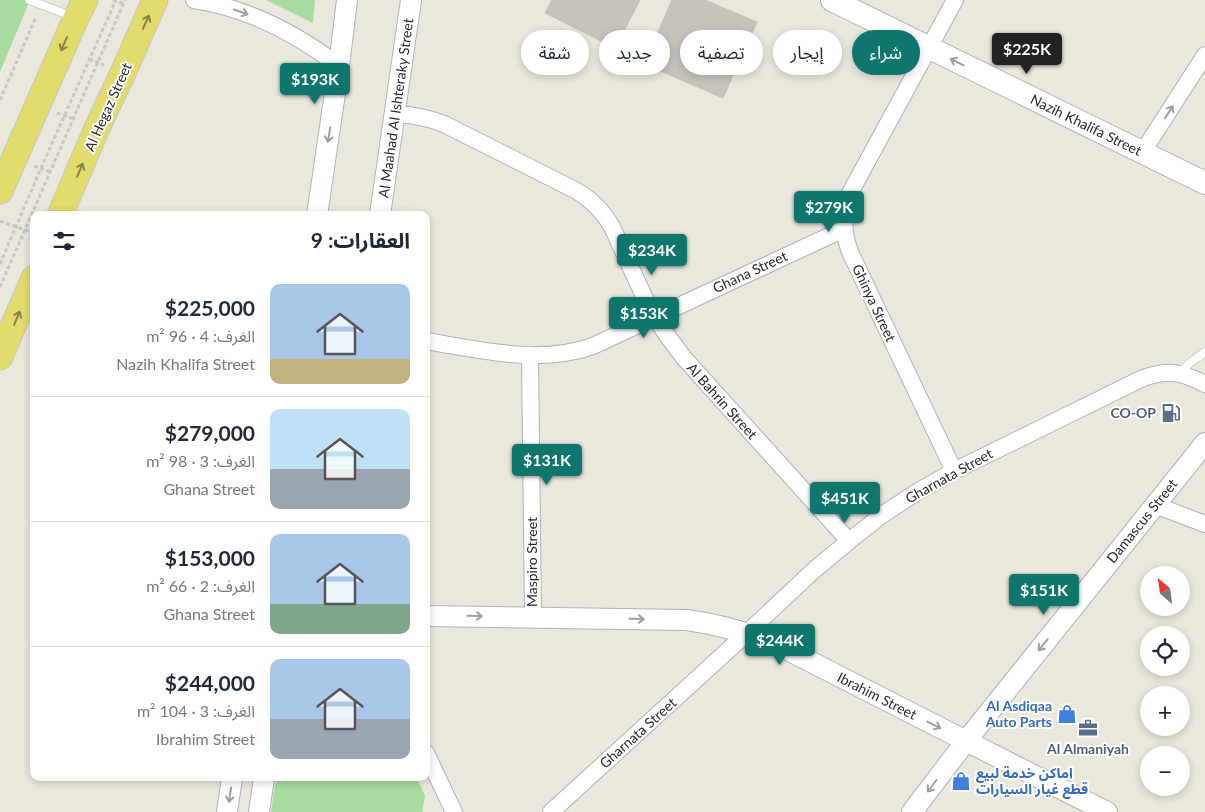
<!DOCTYPE html>
<html lang="ar">
<meta charset="utf-8">
<style>
body{margin:0;font-family:Lato,"Noto Sans Arabic",sans-serif;background:#f2f2f3;color:#1f2937;direction:rtl;height:100vh;display:flex;flex-direction:column;font-size:19px;white-space:nowrap}
*{box-sizing:border-box;margin:0}
p{font-size:16px;color:#747a83}
.icon{flex:none;width:28px;height:28px;fill:none;stroke:currentColor;stroke-width:2;stroke-linecap:round;stroke-linejoin:round}
.map{position:relative;flex:1;overflow:hidden;direction:ltr}
.panel{position:absolute;left:30px;top:211px;width:400px;height:570px;display:flex;flex-direction:column;background:#fff;border-radius:10px;box-shadow:0 2px 8px #0003;direction:rtl}
.panel>*{flex:none}
.guide{position:absolute;left:445px;top:30px;width:475px;height:45px;direction:rtl;display:flex;gap:10px}
.needle{width:32px;rotate:331deg}
.fabs{position:absolute;left:1140px;top:566px;display:grid;gap:10px}
.fabs a{display:grid;place-items:center;width:50px;height:50px;border-radius:50%;background:#fff;box-shadow:0 2px 8px #0003;font-size:25px}
.price{position:absolute;translate:-50% -42px;padding:0 11px;border-radius:5px;background:#0f766e;color:#fff;font-size:16px;line-height:32px;filter:drop-shadow(0 1px 2px #0008)}
.price::after{content:'';position:absolute;left:50%;top:30px;width:15px;height:11px;margin-left:-8px;background:inherit;clip-path:polygon(0 0,100% 0,50% 100%)}
.price.selected{background:#222;color:#fff}
ul{padding:0;list-style:none}
li{display:flex;align-items:center;gap:15px;height:125px;padding:0 20px}
li+li{border-top:1px solid #e0e1e3}
li span{display:grid;place-items:center;flex:none;width:140px;height:100px;border-radius:10px;color:#555}
li>.icon{margin-inline-start:auto}
span .icon{width:60px;height:60px;fill:#fffc;stroke-width:1}
li b{font-size:21px}
h2{display:flex;justify-content:space-between;align-items:center;height:60px;padding:0 20px;font-size:21px}
.pill{padding:0 18px;border-radius:22px;background:#fff;box-shadow:0 2px 8px #0003;font-size:18px;line-height:45px}
.pill.selected{background:#0f766e;color:#fff}
.map>svg:first-child{display:block}
.green{fill:#a8db9f}
.building{fill:#c6c3bc;stroke:#c5c3b7}
.lines{fill:none;stroke-linecap:round;stroke-linejoin:round}
.service-casing{stroke:#b0b0bc;stroke-width:9}
.minor-casing{stroke:#b0b0bc;stroke-width:18}
.tertiary-casing{stroke:#b0b0bc;stroke-width:22}
.secondary-casing{stroke:#b0b0bc;stroke-width:24}
.primary-casing{stroke:#c7c7c7;stroke-width:27}
.path{stroke:#c7c7c7;stroke-width:3;stroke-dasharray:4 2.5;stroke-linecap:butt}
.service{stroke:#fff;stroke-width:8}
.minor{stroke:#fff;stroke-width:16}
.tertiary{stroke:#fff;stroke-width:20}
.secondary{stroke:#fff;stroke-width:22}
.primary{stroke:#e1dc6b;stroke-width:25}
.oneway{stroke:#9f9f9f}
.oneway2{stroke:#85824a}
.labels{text-anchor:middle;stroke-width:4;stroke-linejoin:round;paint-order:stroke}
.street-label{font-size:14px;fill:#292929;stroke:#fff}
.service-label{font-size:14px;font-weight:bold;fill:#4e5e75;stroke:#fff;text-anchor:end}
.shop-label{font-size:14px;font-weight:bold;fill:#366cbe;stroke:#fff;text-anchor:end}
</style>
<div class="map">
<svg width="1205" height="812" viewBox="0 0 1205 812">
<rect width="100%" height="100%" fill="#eae7dd"/>
<!-- green -->
<g class="green">
<path d="M0,0H30L0,72Z"/>
<path d="M266,0H315L313,23Z"/>
<path d="M276,778H417L425,796L422,812H271Z"/>
</g>
<!-- building -->
<g class="building">
<path d="M552,0H640L615,48L545,13Z"/>
<path d="M672,0H705L757,22L723,98L644,64Z"/>
</g>
<g class="lines">
<!-- service casing -->
<g class="service-casing">
<g id="service">
<path d="M29,0L74,17"/>
<path d="M1179,373L1191,362L1205,352"/>
</g>
</g>
<!-- minor casing -->
<g class="minor-casing">
<g id="minor">
<path d="M194,0C247,8 296,33 339,66"/>
<path d="M395,115C412,114 428,118 444,124L575,190C591,199 603,211 612,227L649,307L666,334L684,358L849,541"/>
<path d="M1142,153L1205,55"/>
<path d="M426,341C482,350 539,365 593,346L844,229"/>
<path d="M530,356L533,617"/>
<path d="M954,471L851,254C842,233 842,214 850,193L955,0"/>
<path d="M1155,505L1205,524"/>
<path d="M426,753L454,812"/>
<path d="M551,812L747,633L813,571L849,541L882,515L917,492L954,471L1143,378C1169,369 1181,372 1205,384"/>
</g>
</g>
<!-- tertiary casing -->
<g class="tertiary-casing">
<g id="tertiary">
<path d="M317,215L339,66L347,0"/>
<path d="M380,215L411,0"/>
<path d="M426,616L686,620C718,624 746,632 776,644L966,741L1107,812"/>
<path d="M227,812L232,778"/>
<path d="M259,812L264,778"/>
<path d="M912,812L966,741L1205,443"/>
</g>
</g>
<!-- secondary casing -->
<g class="secondary-casing">
<path id="secondary" d="M832,0L1205,183"/>
</g>
<!-- primary casing -->
<g class="primary-casing">
<g id="primary">
<path d="M0,191L76,18L85,0"/>
<path d="M60,215L97,128L123,73L155,0"/>
<path d="M0,357L34,278"/>
</g>
</g>
<!-- path -->
<g class="path">
<path d="M113,0L124,4"/>
<path d="M89,59L104,65"/>
<path d="M0,100L36,17"/>
<path d="M57,113L74,119"/>
<path d="M34,166L51,172"/>
<path d="M0,221L34,233"/>
<path d="M0,264L41,168L116,0"/>
<path d="M0,287L125,0"/>
</g>
<!-- service -->
<use href="#service" class="service"/>
<!-- minor -->
<use href="#minor" class="minor"/>
<!-- tertiary -->
<use href="#tertiary" class="tertiary"/>
<!-- secondary -->
<use href="#secondary" class="secondary"/>
<!-- primary -->
<use href="#primary" class="primary"/>
</g>
<!-- one-way arrows -->
<defs><path id="oneway-shaft" d="M-6 0H5M1.5-3L5.5 0L1.5 3" fill="none" stroke-width="1.6" stroke-linecap="round" stroke-linejoin="round" transform="scale(1.25)"/></defs>
<g class="oneway">
<use href="#oneway-shaft" transform="translate(241 12) rotate(19)"/>
<use href="#oneway-shaft" transform="translate(957 62) rotate(-154)"/>
<use href="#oneway-shaft" transform="translate(1169 112) rotate(-57)"/>
<use href="#oneway-shaft" transform="translate(329 135) rotate(99)"/>
<use href="#oneway-shaft" transform="translate(475 616) rotate(1)"/>
<use href="#oneway-shaft" transform="translate(637 619) rotate(1)"/>
<use href="#oneway-shaft" transform="translate(1043 645) rotate(129)"/>
<use href="#oneway-shaft" transform="translate(934 725) rotate(27)"/>
<use href="#oneway-shaft" transform="translate(932 786) rotate(127)"/>
<use href="#oneway-shaft" transform="translate(230 795) rotate(99)"/>
</g>
<g class="oneway2">
<use href="#oneway-shaft" transform="translate(146 22) rotate(-66)"/>
<use href="#oneway-shaft" transform="translate(64 44) rotate(114)"/>
<use href="#oneway-shaft" transform="translate(80 170) rotate(-67)"/>
<use href="#oneway-shaft" transform="translate(17 318) rotate(-67)"/>
</g>
<!-- icons -->
<defs>
<g id="fuel-bare" transform="scale(1.5)"><path d="M-5.5-6h7V0h2V4h1.3V-2.5L3-4.5l.8-.8L6-3V5H2.5V1h-1V6h-7ZM-4.2-4.7v3.2H.2V-4.7Z" fill="#5c6f8a" stroke="#fff" stroke-width="2.5" paint-order="stroke"/></g>
<g id="shop-bare" transform="scale(1.5)"><path d="M-5-2.5h2.3a2.7 3.5 0 0 1 5.4 0H5L5.5 6h-11ZM-1.5-2.5h3a1.5 2.3 0 0 0-3 0Z" fill="#3f7fe0" stroke="#fff" stroke-width="2.5" paint-order="stroke"/></g>
<g id="office-bare" transform="scale(1.5)"><path d="M-6-3h4V-5.5h4V-3h4V5H-6ZM-1-4.5V-3h2v-1.5ZM-6 0V1H6V0Z" fill="#5c6f8a" stroke="#fff" stroke-width="2.5" paint-order="stroke"/></g>
</defs>
<g fill-rule="evenodd">
<use href="#fuel-bare" x="1171" y="413"/>
<use href="#shop-bare" x="1067" y="714"/>
<use href="#office-bare" x="1088" y="728"/>
<use href="#shop-bare" x="961" y="781"/>
</g>
<g class="labels">
<!-- street labels -->
<g class="street-label">
<text transform="translate(108 107) rotate(-66)" y="5">Al Hegaz Street</text>
<text transform="translate(396 108) rotate(-82)" y="5">Al Maahad Al Ishteraky Street</text>
<text transform="translate(1086 125) rotate(26)" y="5">Nazih Khalifa Street</text>
<text transform="translate(750 272) rotate(-25)" y="5">Ghana Street</text>
<text transform="translate(874 303) rotate(65)" y="5">Ghinya Street</text>
<text transform="translate(722 401) rotate(48)" y="5">Al Bahrin Street</text>
<text transform="translate(949 476) rotate(-29)" y="5">Gharnata Street</text>
<text transform="translate(1142 521) rotate(-51)" y="5">Damascus Street</text>
<text transform="translate(532 562) rotate(-90)" y="5">Maspiro Street</text>
<text transform="translate(877 696) rotate(27)" y="5">Ibrahim Street</text>
<text transform="translate(638 733) rotate(-42)" y="5">Gharnata Street</text>
</g>
<!-- service labels -->
<g class="service-label">
<text x="1156" y="418">CO-OP</text>
<text x="1088" y="754" text-anchor="middle">Al Almaniyah</text>
</g>
<!-- shop labels -->
<g class="shop-label">
<text x="1052" y="711">Al Asdiqaa<tspan x="1052" dy="16">Auto Parts</tspan></text>
<text x="976" y="778" text-anchor="start">اماكن خدمة لبيع<tspan x="976" dy="16">قطع غيار السيارات</tspan></text>
</g>
</g>
</svg>
<div class="fabs">
<a><svg class="needle" viewBox="-14 -14 28 28"><path d="M0-13l5 13h-10z" fill="#e53935"/><path d="M0 13l5-13h-10z" fill="#747a83"/></svg></a>
<a><svg class="icon" aria-label="locate" viewBox="0 0 24 24"><circle cx="12" cy="12" r="6"/><path d="M12 2v4M12 18v4M2 12h4M18 12h4"/></svg></a>
<a>+</a>
<a>−</a>
</div>
<b class="price selected" style="left:1027px;top:75px">$225K</b>
<b class="price" style="left:315px;top:105px">$193K</b>
<b class="price" style="left:829px;top:233px">$279K</b>
<b class="price" style="left:652px;top:276px">$234K</b>
<b class="price" style="left:644px;top:339px">$153K</b>
<b class="price" style="left:547px;top:486px">$131K</b>
<b class="price" style="left:845px;top:524px">$451K</b>
<b class="price" style="left:1044px;top:616px">$151K</b>
<b class="price" style="left:780px;top:666px">$244K</b>
<div class="guide">
<a class="pill selected">شراء</a>
<a class="pill">إيجار</a>
<a class="pill">تصفية</a>
<a class="pill">جديد</a>
<a class="pill">شقة</a>
</div>
<section class="panel">
<h2>العقارات: 9<svg class="icon" aria-label="filters" viewBox="0 0 24 24"><path d="M4 7h16M4 17h16"/><circle cx="9" cy="7" r="2"/><circle cx="15" cy="17" r="2"/></svg></h2>
<ul>
<li><span style="background:linear-gradient(#a9c7e8 75%,#c2b280 0)"><svg class="icon" aria-label="home" viewBox="0 0 24 24"><path d="M3 11l9-7 9 7M6 9v11h12V9"/></svg></span><div><b>$225,000</b><p>الغرف: 4 · 96 m²</p><p>Nazih Khalifa Street</p></div></li>
<li><span style="background:linear-gradient(#bfe0f5 60%,#9aa5b1 0)"><svg class="icon" aria-label="home" viewBox="0 0 24 24"><path d="M3 11l9-7 9 7M6 9v11h12V9"/></svg></span><div><b>$279,000</b><p>الغرف: 3 · 98 m²</p><p>Ghana Street</p></div></li>
<li><span style="background:linear-gradient(#a9c7e8 70%,#7fa58c 0)"><svg class="icon" aria-label="home" viewBox="0 0 24 24"><path d="M3 11l9-7 9 7M6 9v11h12V9"/></svg></span><div><b>$153,000</b><p>الغرف: 2 · 66 m²</p><p>Ghana Street</p></div></li>
<li><span style="background:linear-gradient(#a9c7e8 60%,#9aa5b1 0)"><svg class="icon" aria-label="home" viewBox="0 0 24 24"><path d="M3 11l9-7 9 7M6 9v11h12V9"/></svg></span><div><b>$244,000</b><p>الغرف: 3 · 104 m²</p><p>Ibrahim Street</p></div></li>
</ul>
</section>
</div>
